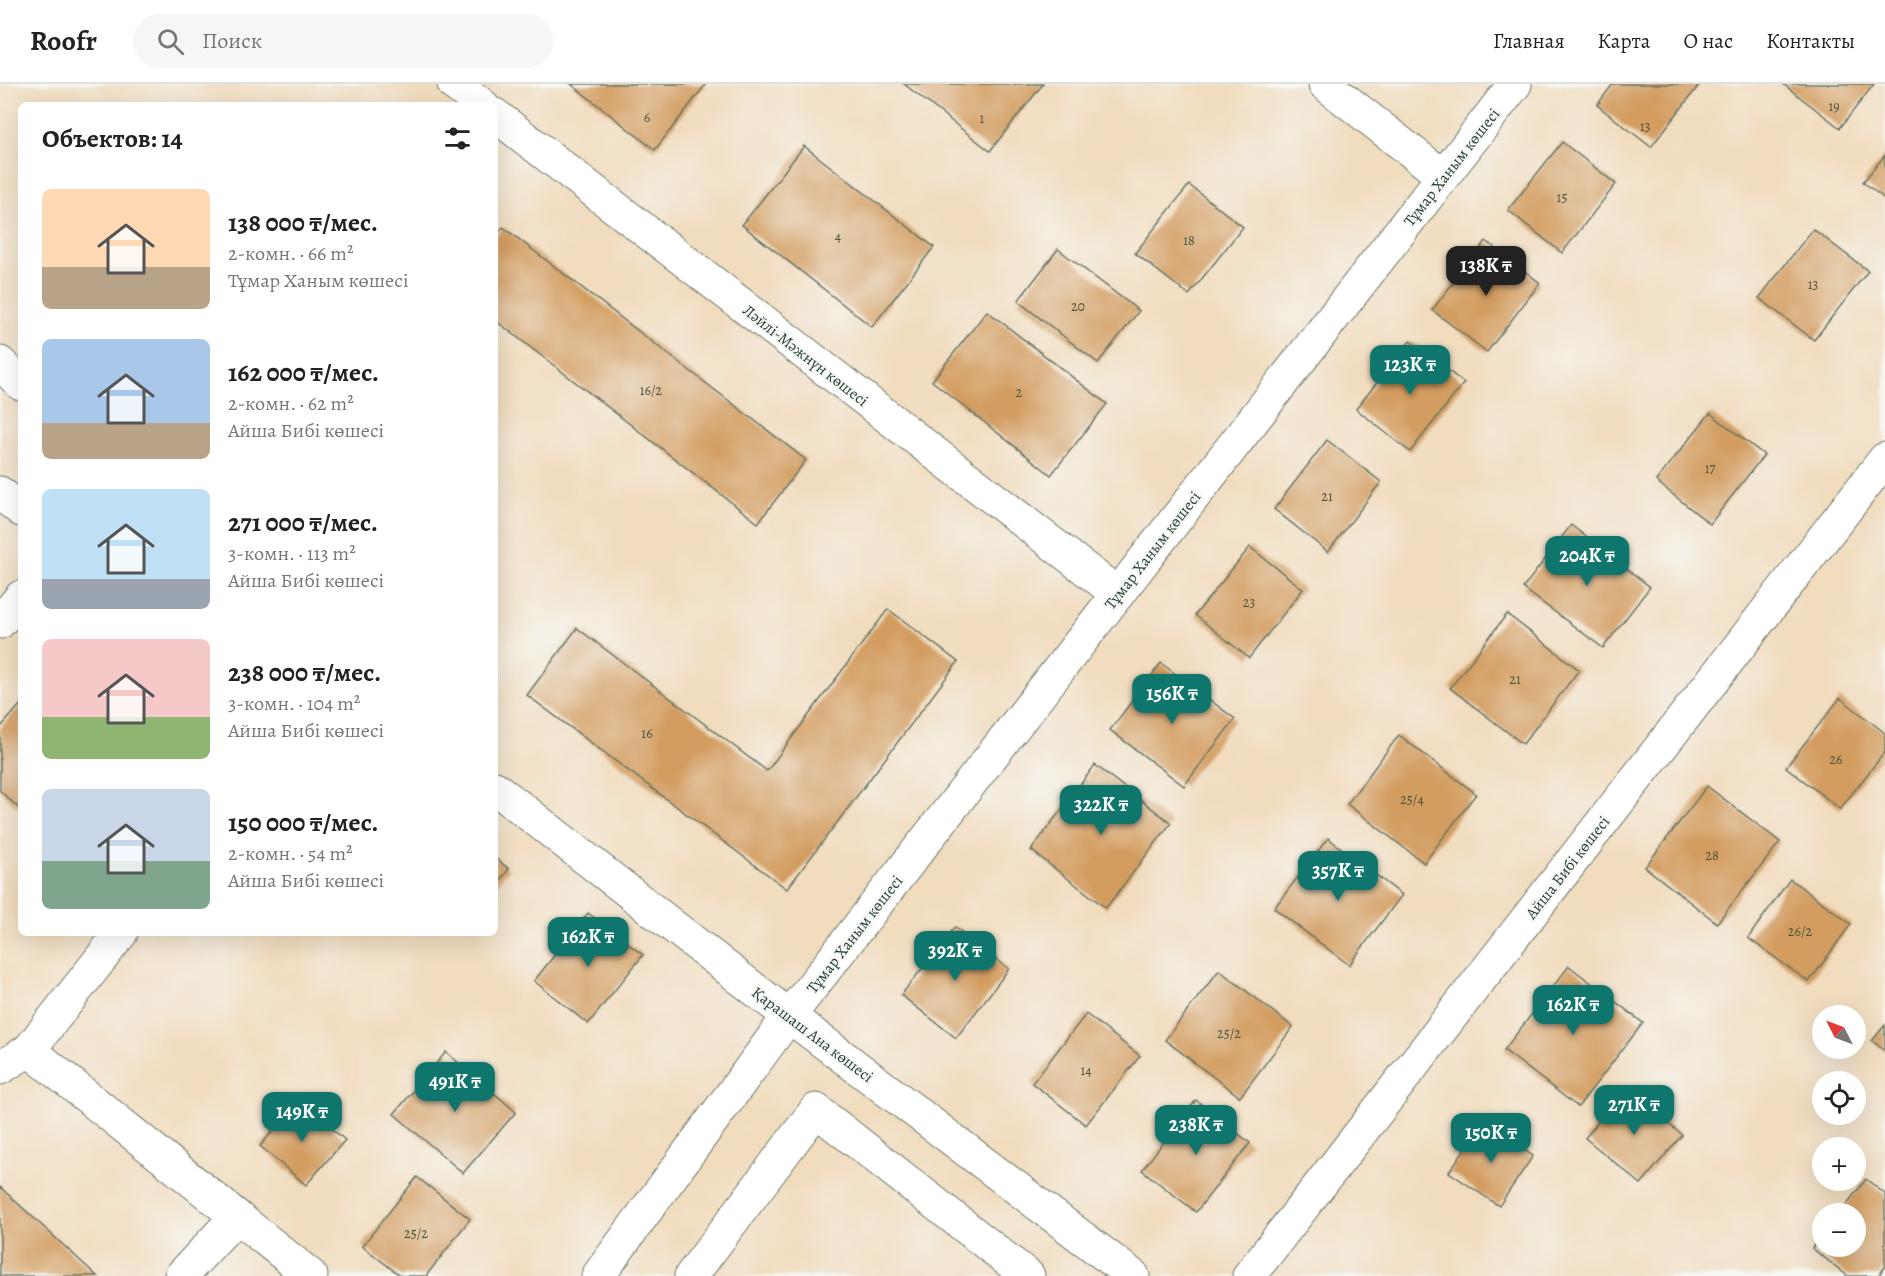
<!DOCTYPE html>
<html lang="ru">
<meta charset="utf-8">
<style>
body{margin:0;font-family:Alegreya,serif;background:#f6f6f6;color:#222;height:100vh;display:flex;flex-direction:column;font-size:22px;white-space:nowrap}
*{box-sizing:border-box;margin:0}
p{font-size:20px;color:#767676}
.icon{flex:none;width:33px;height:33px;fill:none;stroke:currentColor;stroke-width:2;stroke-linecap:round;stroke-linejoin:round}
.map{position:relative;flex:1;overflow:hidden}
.sheet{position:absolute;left:18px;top:18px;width:480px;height:834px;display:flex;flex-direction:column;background:#fff;border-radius:9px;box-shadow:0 6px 24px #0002}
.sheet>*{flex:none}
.needle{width:39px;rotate:312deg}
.controls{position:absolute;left:1812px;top:921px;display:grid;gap:12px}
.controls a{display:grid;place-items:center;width:54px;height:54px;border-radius:50%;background:#fff;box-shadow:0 6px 24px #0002;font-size:30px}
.price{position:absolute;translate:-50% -51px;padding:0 14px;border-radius:12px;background:#0f766e;color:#fff;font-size:20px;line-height:39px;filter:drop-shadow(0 2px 3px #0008)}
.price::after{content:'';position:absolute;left:50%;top:36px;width:18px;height:14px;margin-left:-9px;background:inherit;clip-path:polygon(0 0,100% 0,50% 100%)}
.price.current{background:#222;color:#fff}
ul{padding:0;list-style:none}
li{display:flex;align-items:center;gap:18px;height:150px;padding:0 24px}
li span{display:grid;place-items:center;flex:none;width:168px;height:120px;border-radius:9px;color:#555}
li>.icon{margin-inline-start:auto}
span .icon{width:72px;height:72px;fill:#fffc;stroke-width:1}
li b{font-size:26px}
h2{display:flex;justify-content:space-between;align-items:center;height:72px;padding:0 24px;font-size:26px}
header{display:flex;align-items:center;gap:36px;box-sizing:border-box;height:84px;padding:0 30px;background:#fff;border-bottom:2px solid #e0e0e0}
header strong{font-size:28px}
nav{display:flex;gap:33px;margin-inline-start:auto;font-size:21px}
.search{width:420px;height:54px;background:#f6f6f6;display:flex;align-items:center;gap:15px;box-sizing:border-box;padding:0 21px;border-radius:33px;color:#767676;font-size:22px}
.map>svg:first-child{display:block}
.building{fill:#d39d61}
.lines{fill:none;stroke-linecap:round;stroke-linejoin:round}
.minor-casing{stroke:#687564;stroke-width:35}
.minor{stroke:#fff;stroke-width:33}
.labels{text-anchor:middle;stroke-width:4.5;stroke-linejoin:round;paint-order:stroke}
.number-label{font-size:14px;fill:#4c553f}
.street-label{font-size:16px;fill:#1f3d34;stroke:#f6f6f2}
</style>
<header>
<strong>Roofr</strong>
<div class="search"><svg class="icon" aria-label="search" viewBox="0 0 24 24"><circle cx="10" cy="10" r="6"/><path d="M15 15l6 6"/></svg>Поиск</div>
<nav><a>Главная</a><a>Карта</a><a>О нас</a><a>Контакты</a></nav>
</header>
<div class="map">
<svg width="1885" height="1192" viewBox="0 0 1885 1192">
<rect width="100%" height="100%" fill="#f6f6f2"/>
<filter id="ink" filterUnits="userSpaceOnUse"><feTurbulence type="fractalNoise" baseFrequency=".0167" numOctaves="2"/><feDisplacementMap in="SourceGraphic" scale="12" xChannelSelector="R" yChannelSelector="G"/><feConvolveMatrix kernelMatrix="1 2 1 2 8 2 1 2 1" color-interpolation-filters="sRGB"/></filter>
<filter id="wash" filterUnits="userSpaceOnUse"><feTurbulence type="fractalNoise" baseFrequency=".008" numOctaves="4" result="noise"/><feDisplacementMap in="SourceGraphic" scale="24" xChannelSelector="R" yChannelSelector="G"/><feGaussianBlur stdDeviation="1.35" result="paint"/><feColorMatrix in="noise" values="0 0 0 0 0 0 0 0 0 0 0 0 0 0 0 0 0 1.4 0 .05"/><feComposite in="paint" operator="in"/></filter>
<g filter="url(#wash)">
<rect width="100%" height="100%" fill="#f1dcbe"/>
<g id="blocks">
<!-- building -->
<g class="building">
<path d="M571,0H706L655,66Z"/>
<path d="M904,0H1043L990,67Z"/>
<path d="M1613,0H1700L1651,63L1597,21Z"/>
<path d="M1783,0H1874L1840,44Z"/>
<path d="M1562,58L1616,100L1562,169L1508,126Z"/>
<path d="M804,62L934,163L872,243L742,141Z"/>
<path d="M1885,71V115L1863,98Z"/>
<path d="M1189,101L1243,143L1189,211L1135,169Z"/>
<path d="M503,143L806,376L758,439L495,236V153Z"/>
<path d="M1813,145L1868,187L1814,256L1759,214Z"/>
<path d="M1486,157L1540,199L1487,268L1432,226Z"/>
<path d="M1058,165L1139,227L1098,279L1018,217Z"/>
<path d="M987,227L1107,320L1051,391L932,297Z"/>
<path d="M1410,257L1464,299L1410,368L1356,325Z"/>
<path d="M1710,329L1764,371L1710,440L1656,397Z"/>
<path d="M1327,356L1381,398L1328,468L1274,425Z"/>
<path d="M1571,441L1650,503L1603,564L1523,504Z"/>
<path d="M1250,463L1303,505L1249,574L1195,531Z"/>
<path d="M888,525L958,578L787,805L527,611L577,544L767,687Z"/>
<path d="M1507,530L1579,586L1523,660L1450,604Z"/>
<path d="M1161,579L1235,635L1184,702L1110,646Z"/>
<path d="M1840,614L1885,649V668L1840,725L1786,683Z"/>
<path d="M21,620V726L0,707V644Z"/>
<path d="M1399,651L1476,710L1424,779L1347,720Z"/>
<path d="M1095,681L1171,739L1106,824L1031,766Z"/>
<path d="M1707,702L1780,758L1717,839L1645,783Z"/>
<path d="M1328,754L1402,811L1349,881L1274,824Z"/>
<path d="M495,774L509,785L495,803Z"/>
<path d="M1790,795L1851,840L1809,898L1748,854Z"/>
<path d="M588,829L643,871L588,940L534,897Z"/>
<path d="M955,843L1009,885L956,954L901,911Z"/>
<path d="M1569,882L1643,939L1578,1023L1504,966Z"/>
<path d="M1219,886L1293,943L1240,1013L1165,956Z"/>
<path d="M1086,930L1140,972L1086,1041L1032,999Z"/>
<path d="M1885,941V967L1872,957Z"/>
<path d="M446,968L516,1028L463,1089L394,1030Z"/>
<path d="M1626,1005L1682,1051L1641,1100L1585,1054Z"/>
<path d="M1196,1016L1250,1059L1196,1128L1142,1086Z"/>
<path d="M299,1017L345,1056L306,1101L260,1062Z"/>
<path d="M1483,1038L1533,1072L1499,1122L1449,1088Z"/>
<path d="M417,1093L470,1135L426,1192H401L362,1162Z"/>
<path d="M1866,1095L1885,1110V1183L1878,1192H1848L1812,1164L1822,1151V1162H1856V1130H1839Z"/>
<path d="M0,1103L97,1192H0Z"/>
</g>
</g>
</g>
<g filter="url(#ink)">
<use href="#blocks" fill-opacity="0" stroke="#687564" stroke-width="1.5"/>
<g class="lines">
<!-- minor casing -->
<g class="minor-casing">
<g id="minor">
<path d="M454,0L482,21"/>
<path d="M1325,0L1443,92"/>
<path d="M495,31L1118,510"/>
<path d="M0,279L21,300"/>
<path d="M0,409L21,426"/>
<path d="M0,538L21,513"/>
<path d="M495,704L789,932L1133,1192"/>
<path d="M121,849L29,966L311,1192"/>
<path d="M0,984L29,966"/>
<path d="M181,1192L236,1133"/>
<path d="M598,1192L789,932L1515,0"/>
<path d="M691,1192L816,1026L1028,1192"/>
<path d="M1249,1192L1885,375"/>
</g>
</g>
<!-- minor -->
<use href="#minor" class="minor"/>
</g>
</g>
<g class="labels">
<!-- number labels -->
<g class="number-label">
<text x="1834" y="27">19</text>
<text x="647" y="38">6</text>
<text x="982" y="39">1</text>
<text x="1645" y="47">13</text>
<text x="1562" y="118">15</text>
<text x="838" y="157">4</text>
<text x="1189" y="161">18</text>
<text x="1813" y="205">13</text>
<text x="1078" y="227">20</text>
<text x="651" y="311">16/2</text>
<text x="1019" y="313">2</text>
<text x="1710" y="389">17</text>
<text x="1327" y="417">21</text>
<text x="1249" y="523">23</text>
<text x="1515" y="600">21</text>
<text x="647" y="654">16</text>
<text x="1836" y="680">26</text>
<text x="1412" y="720">25/4</text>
<text x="1712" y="776">28</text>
<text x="1800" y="852">26/2</text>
<text x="1229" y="954">25/2</text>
<text x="1086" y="991">14</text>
<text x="416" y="1154">25/2</text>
</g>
<!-- street labels -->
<g class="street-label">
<text transform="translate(1451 83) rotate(-52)" y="6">Тұмар Ханым көшесі</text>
<text transform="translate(806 271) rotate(38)" y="6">Ләйлі-Мәжнүн көшесі</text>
<text transform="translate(1152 466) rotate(-52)" y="6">Тұмар Ханым көшесі</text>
<text transform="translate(1567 783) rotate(-52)" y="6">Айша Бибі көшесі</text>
<text transform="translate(854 850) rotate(-52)" y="6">Тұмар Ханым көшесі</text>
<text transform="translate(813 950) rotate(37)" y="6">Қарашаш Ана көшесі</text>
</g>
</g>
</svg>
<div class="controls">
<a><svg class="needle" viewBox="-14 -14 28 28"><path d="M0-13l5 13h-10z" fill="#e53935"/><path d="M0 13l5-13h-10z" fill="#767676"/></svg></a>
<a><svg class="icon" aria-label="locate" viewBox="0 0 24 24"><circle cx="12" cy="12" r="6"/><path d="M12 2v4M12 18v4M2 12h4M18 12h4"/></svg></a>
<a>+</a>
<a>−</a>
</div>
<b class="price current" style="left:1486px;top:213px">138K ₸</b>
<b class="price" style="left:1410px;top:312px">123K ₸</b>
<b class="price" style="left:1587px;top:503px">204K ₸</b>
<b class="price" style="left:1172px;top:641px">156K ₸</b>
<b class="price" style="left:1101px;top:752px">322K ₸</b>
<b class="price" style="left:1338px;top:818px">357K ₸</b>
<b class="price" style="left:588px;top:884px">162K ₸</b>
<b class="price" style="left:955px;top:898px">392K ₸</b>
<b class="price" style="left:1573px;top:952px">162K ₸</b>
<b class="price" style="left:455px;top:1029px">491K ₸</b>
<b class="price" style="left:1634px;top:1052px">271K ₸</b>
<b class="price" style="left:302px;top:1059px">149K ₸</b>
<b class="price" style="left:1196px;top:1072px">238K ₸</b>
<b class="price" style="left:1491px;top:1080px">150K ₸</b>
<section class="sheet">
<h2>Объектов: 14<svg class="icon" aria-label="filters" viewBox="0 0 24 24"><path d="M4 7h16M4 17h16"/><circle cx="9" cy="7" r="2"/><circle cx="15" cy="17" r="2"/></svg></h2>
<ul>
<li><span style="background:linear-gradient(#ffd9b3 65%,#b9a48a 0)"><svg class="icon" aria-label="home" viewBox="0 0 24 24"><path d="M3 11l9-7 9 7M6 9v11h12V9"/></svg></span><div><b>138 000 ₸/мес.</b><p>2-комн. · 66 m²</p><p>Тұмар Ханым көшесі</p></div></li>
<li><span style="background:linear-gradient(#a9c7e8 70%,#b9a48a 0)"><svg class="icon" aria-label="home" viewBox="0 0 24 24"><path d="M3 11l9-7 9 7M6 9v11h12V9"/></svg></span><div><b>162 000 ₸/мес.</b><p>2-комн. · 62 m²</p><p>Айша Бибі көшесі</p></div></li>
<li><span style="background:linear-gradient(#bfe0f5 75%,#9aa5b1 0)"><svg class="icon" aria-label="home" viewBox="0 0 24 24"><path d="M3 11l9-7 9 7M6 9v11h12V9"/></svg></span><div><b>271 000 ₸/мес.</b><p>3-комн. · 113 m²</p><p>Айша Бибі көшесі</p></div></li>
<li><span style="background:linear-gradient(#f6c9c9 65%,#8fb573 0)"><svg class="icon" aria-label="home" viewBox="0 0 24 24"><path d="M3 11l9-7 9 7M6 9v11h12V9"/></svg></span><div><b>238 000 ₸/мес.</b><p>3-комн. · 104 m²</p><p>Айша Бибі көшесі</p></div></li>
<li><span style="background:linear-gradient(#c9d6e8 60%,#7fa58c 0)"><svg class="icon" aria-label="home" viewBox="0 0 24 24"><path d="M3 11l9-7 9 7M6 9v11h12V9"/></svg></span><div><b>150 000 ₸/мес.</b><p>2-комн. · 54 m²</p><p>Айша Бибі көшесі</p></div></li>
</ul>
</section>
</div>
